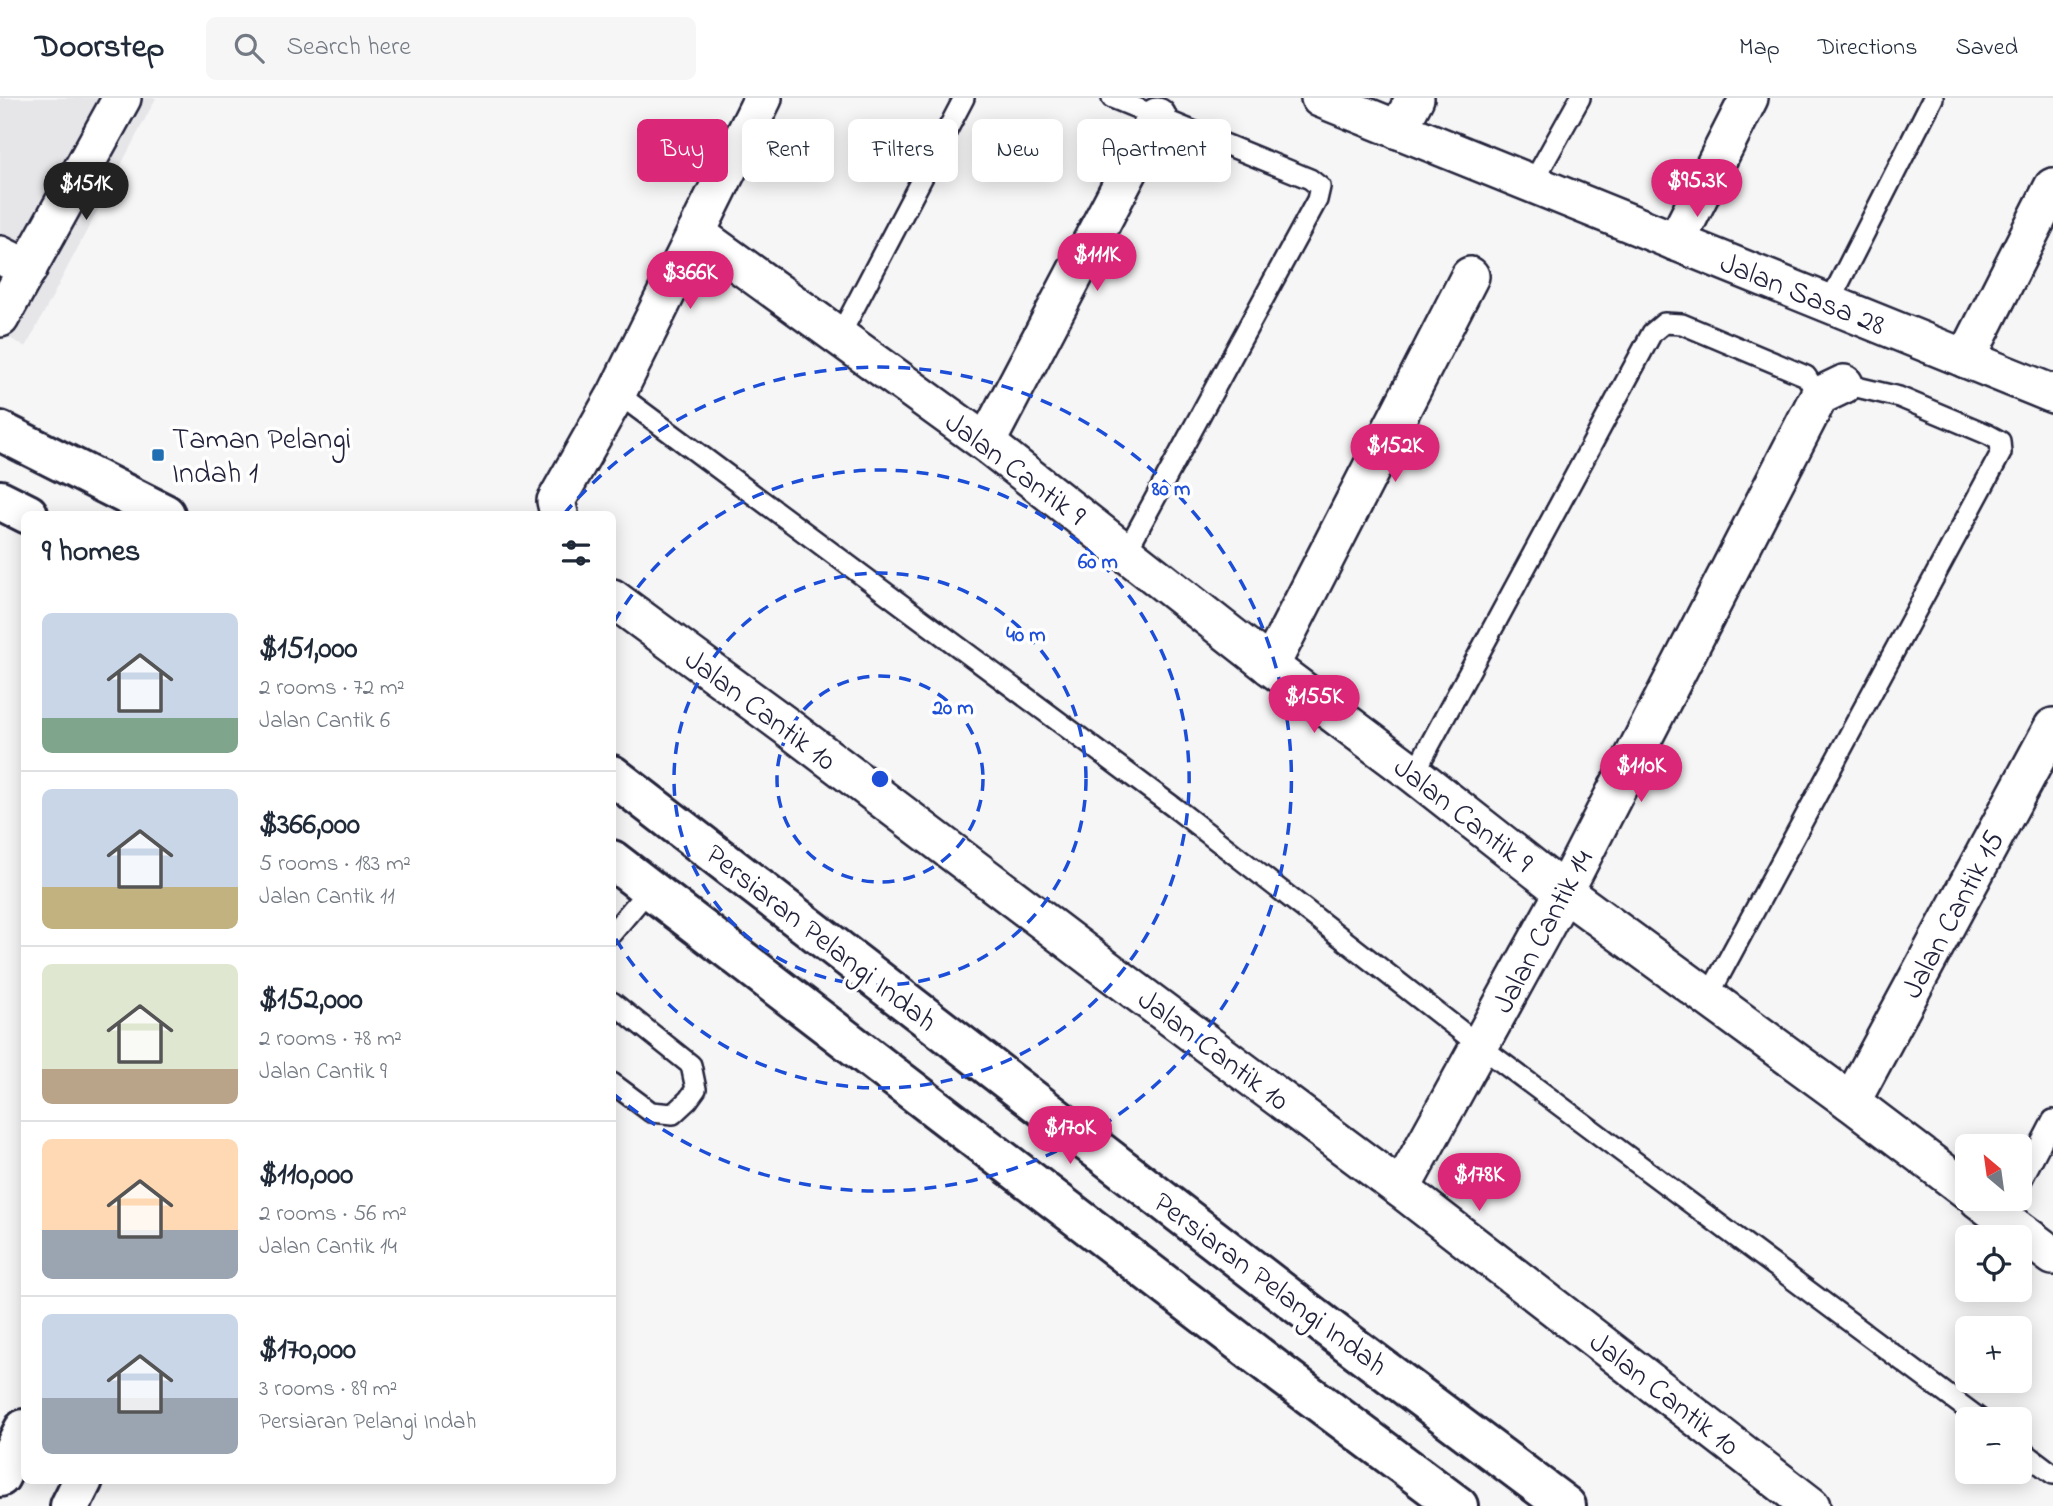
<!DOCTYPE html>
<meta charset="utf-8">
<style>
body{margin:0;font-family:"Indie Flower",sans-serif;background:#f6f6f7;color:#1f2937;height:100vh;display:flex;flex-direction:column;font-size:26px;white-space:nowrap}
*{box-sizing:border-box;margin:0}
p{font-size:23px;color:#747a83}
.icon{flex:none;width:38px;height:38px;fill:none;stroke:currentColor;stroke-width:2;stroke-linecap:round;stroke-linejoin:round}
.map{position:relative;flex:1;overflow:hidden}
.sheet{position:absolute;left:21px;top:413px;width:595px;height:973px;display:flex;flex-direction:column;background:#fff;border-radius:10px;box-shadow:0 4px 18px #0003}
.sheet>*{flex:none}
.guide{position:absolute;left:637px;top:21px;width:665px;height:63px;display:flex;gap:14px}
.needle{width:46px;rotate:331deg}
.controls{position:absolute;left:1955px;top:1036px;display:grid;gap:14px}
.controls a{display:grid;place-items:center;width:77px;height:77px;border-radius:10px;background:#fff;box-shadow:0 4px 18px #0003;font-size:35px}
.price{position:absolute;translate:-50% -60px;padding:0 16px;border-radius:24px;background:#db2777;color:#fff;font-size:23px;line-height:46px;filter:drop-shadow(0 2px 4px #0008)}
.price::after{content:'';position:absolute;left:50%;top:42px;width:21px;height:16px;margin-left:-10px;background:inherit;clip-path:polygon(0 0,100% 0,50% 100%)}
.price.active{background:#222;color:#fff}
ul{padding:0;list-style:none}
li{display:flex;align-items:center;gap:21px;height:175px;padding:0 21px}
li+li{border-top:2px solid #e0e1e3}
li span{display:grid;place-items:center;flex:none;width:196px;height:140px;border-radius:10px;color:#555}
li>.icon{margin-inline-start:auto}
span .icon{width:84px;height:84px;fill:#fffc;stroke-width:1}
li b{font-size:30px}
h2{display:flex;justify-content:space-between;align-items:center;height:84px;padding:0 21px;font-size:30px}
.pill{padding:0 24px;border-radius:10px;background:#fff;box-shadow:0 4px 18px #0003;font-size:24px;line-height:63px}
.pill.active{background:#db2777;color:#fff}
header{display:flex;align-items:center;gap:42px;box-sizing:border-box;height:98px;padding:0 35px;background:#fff;border-bottom:2px solid #e0e1e3}
header strong{font-size:33px}
nav{display:flex;gap:38px;margin-inline-start:auto;font-size:24px}
.search{width:490px;height:63px;background:#f6f6f7;display:flex;align-items:center;gap:18px;box-sizing:border-box;padding:0 24px;border-radius:10px;color:#747a83;font-size:26px}
.map>svg:first-child{display:block}
.built{fill:#e6e6e9}
.lines{fill:none;stroke-linecap:round;stroke-linejoin:round}
.service-casing{stroke:#22223b;stroke-width:24}
.minor-casing{stroke:#22223b;stroke-width:42}
.tertiary-casing{stroke:#22223b;stroke-width:44}
.secondary-casing{stroke:#22223b;stroke-width:44}
.service{stroke:#fff;stroke-width:19}
.minor{stroke:#fff;stroke-width:37}
.tertiary{stroke:#fff;stroke-width:38}
.secondary{stroke:#fff;stroke-width:38}
.ring{fill:none;stroke:#1d4ed8;stroke-width:3.5;stroke-dasharray:12 9}
.poi-dot{fill:#1f6fb2;stroke:#fff;stroke-width:2.5}
.labels{text-anchor:middle;stroke-width:7;stroke-linejoin:round;paint-order:stroke}
.street-label{font-size:30px;fill:#22223b;stroke:#fff}
.poi-label{font-size:30px;fill:#22223b;stroke:#fff;text-anchor:start}
.centre{fill:#1d4ed8;stroke:#fff;stroke-width:3.5}
.ring-label{font-size:21px;text-anchor:middle;font-weight:bold;fill:#1d4ed8;stroke:#fff;stroke-width:7;stroke-linejoin:round;paint-order:stroke}
</style>
<header>
<strong>Doorstep</strong>
<div class="search"><svg class="icon" aria-label="search" viewBox="0 0 24 24"><circle cx="10" cy="10" r="6"/><path d="M15 15l6 6"/></svg>Search here</div>
<nav><a>Map</a><a>Directions</a><a>Saved</a></nav>
</header>
<div class="map">
<svg width="2053" height="1408" viewBox="0 0 2053 1408">
<rect width="100%" height="100%" fill="#f6f6f7"/>
<filter id="ink" filterUnits="userSpaceOnUse"><feTurbulence type="fractalNoise" baseFrequency=".0143" numOctaves="2"/><feDisplacementMap in="SourceGraphic" scale="14" xChannelSelector="R" yChannelSelector="G"/><feConvolveMatrix kernelMatrix="1 2 1 2 8 2 1 2 1" color-interpolation-filters="sRGB"/></filter>
<g filter="url(#ink)">
<!-- built -->
<path class="built" d="M0,0H156L26,249L0,235Z"/>
<g class="lines">
<!-- service casing -->
<g class="service-casing">
<g id="service">
<path d="M1112,0L1310,81L1320,89L1317,102L1126,454"/>
<path d="M1532,86L1580,0"/>
<path d="M1829,205L1933,0"/>
<path d="M839,239L964,0"/>
<path d="M617,295L1179,713L1480,948L1980,1321"/>
<path d="M1414,676L1652,235L1664,225L1682,226L1806,278L1819,298"/>
<path d="M612,835L650,790"/>
<path d="M1708,899L2001,355L2000,343L1987,336L1899,299L1844,286"/>
<path d="M612,904L691,967L696,991L688,1002L673,1016L651,1014L612,985"/>
<path d="M2020,1085L2053,1022"/>
<path d="M2020,1351L2053,1376"/>
</g>
</g>
<!-- minor casing -->
<g class="minor-casing">
<g id="minor">
<path d="M1320,0L2053,296"/>
<path d="M1398,32L1415,0"/>
<path d="M696,135L986,345L1270,568L1414,676L1564,794L1851,1004L1967,1092"/>
<path d="M1676,144L1749,0"/>
<path d="M0,157L28,171"/>
<path d="M0,220L122,0"/>
<path d="M1966,261L2053,89"/>
<path d="M986,345L1157,19"/>
<path d="M559,416L556,403L617,295L763,0"/>
<path d="M612,500L786,628L1109,873L1401,1091L1811,1408"/>
<path d="M1270,568L1470,178"/>
<path d="M1851,1004L2053,629"/>
<path d="M1401,1091L1564,794L1819,298L1844,286"/>
<path d="M1978,1101L2053,1158"/>
</g>
</g>
<!-- tertiary casing -->
<g class="tertiary-casing">
<g id="tertiary">
<path d="M0,1379L24,1331"/>
<path d="M70,1408L83,1382"/>
</g>
</g>
<!-- secondary casing -->
<g class="secondary-casing">
<g id="secondary">
<path d="M0,333L165,416"/>
<path d="M0,402L28,416"/>
<path d="M612,677L1327,1229L1566,1408"/>
<path d="M612,762L1284,1278L1458,1408"/>
</g>
</g>
<!-- service -->
<use href="#service" class="service"/>
<!-- minor -->
<use href="#minor" class="minor"/>
<!-- tertiary -->
<use href="#tertiary" class="tertiary"/>
<!-- secondary -->
<use href="#secondary" class="secondary"/>
</g>
</g>
<!-- distance rings -->
<g class="ring">
<circle cx="880" cy="681" r="103"/>
<circle cx="880" cy="681" r="206"/>
<path d="M614 524A309 309 0 1 1 614 838"/>
<path d="M564 416A412 412 0 1 1 615 997"/>
</g>
<!-- markers -->
<rect class="poi-dot" x="151" y="350" width="14" height="14" rx="3.5"/>
<g class="labels">
<!-- street labels -->
<g class="street-label">
<text transform="translate(1803 195) rotate(22)" y="10">Jalan Sasa 28</text>
<text transform="translate(1016 370) rotate(37)" y="10">Jalan Cantik 9</text>
<text transform="translate(761 611) rotate(37)" y="10">Jalan Cantik 10</text>
<text transform="translate(1464 716) rotate(38)" y="10">Jalan Cantik 9</text>
<text transform="translate(1952 816) rotate(-62)" y="10">Jalan Cantik 15</text>
<text transform="translate(1542 833) rotate(-62)" y="10">Jalan Cantik 14</text>
<text transform="translate(822 839) rotate(38)" y="10">Persiaran Pelangi Indah</text>
<text transform="translate(1214 951) rotate(37)" y="10">Jalan Cantik 10</text>
<text transform="translate(1271 1185) rotate(37)" y="10">Persiaran Pelangi Indah</text>
<text transform="translate(1665 1295) rotate(38)" y="10">Jalan Cantik 10</text>
</g>
<!-- poi labels -->
<g class="poi-label">
<text x="172" y="350">Taman Pelangi<tspan x="172" dy="34">Indah 1</tspan></text>
</g>
</g>
<circle cx="880" cy="681" r="10" class="centre"/>
<g class="ring-label">
<text x="1171" y="397">80 m</text>
<text x="1098" y="470">60 m</text>
<text x="1026" y="543">40 m</text>
<text x="953" y="616">20 m</text>
</g>
</svg>
<div class="controls">
<a><svg class="needle" viewBox="-14 -14 28 28"><path d="M0-13l5 13h-10z" fill="#e53935"/><path d="M0 13l5-13h-10z" fill="#747a83"/></svg></a>
<a><svg class="icon" aria-label="locate" viewBox="0 0 24 24"><circle cx="12" cy="12" r="6"/><path d="M12 2v4M12 18v4M2 12h4M18 12h4"/></svg></a>
<a>+</a>
<a>−</a>
</div>
<b class="price" style="left:1697px;top:121px">$95.3K</b>
<b class="price active" style="left:86px;top:124px">$151K</b>
<b class="price" style="left:1097px;top:195px">$111K</b>
<b class="price" style="left:690px;top:213px">$366K</b>
<b class="price" style="left:1395px;top:386px">$152K</b>
<b class="price" style="left:1314px;top:637px">$155K</b>
<b class="price" style="left:1641px;top:706px">$110K</b>
<b class="price" style="left:1070px;top:1068px">$170K</b>
<b class="price" style="left:1479px;top:1115px">$178K</b>
<div class="guide">
<a class="pill active">Buy</a>
<a class="pill">Rent</a>
<a class="pill">Filters</a>
<a class="pill">New</a>
<a class="pill">Apartment</a>
</div>
<section class="sheet">
<h2>9 homes<svg class="icon" aria-label="filters" viewBox="0 0 24 24"><path d="M4 7h16M4 17h16"/><circle cx="9" cy="7" r="2"/><circle cx="15" cy="17" r="2"/></svg></h2>
<ul>
<li><span style="background:linear-gradient(#c9d6e8 75%,#7fa58c 0)"><svg class="icon" aria-label="home" viewBox="0 0 24 24"><path d="M3 11l9-7 9 7M6 9v11h12V9"/></svg></span><div><b>$151,000</b><p>2 rooms · 72 m²</p><p>Jalan Cantik 6</p></div></li>
<li><span style="background:linear-gradient(#c9d6e8 70%,#c2b280 0)"><svg class="icon" aria-label="home" viewBox="0 0 24 24"><path d="M3 11l9-7 9 7M6 9v11h12V9"/></svg></span><div><b>$366,000</b><p>5 rooms · 183 m²</p><p>Jalan Cantik 11</p></div></li>
<li><span style="background:linear-gradient(#dfe7d0 75%,#b9a48a 0)"><svg class="icon" aria-label="home" viewBox="0 0 24 24"><path d="M3 11l9-7 9 7M6 9v11h12V9"/></svg></span><div><b>$152,000</b><p>2 rooms · 78 m²</p><p>Jalan Cantik 9</p></div></li>
<li><span style="background:linear-gradient(#ffd9b3 65%,#9aa5b1 0)"><svg class="icon" aria-label="home" viewBox="0 0 24 24"><path d="M3 11l9-7 9 7M6 9v11h12V9"/></svg></span><div><b>$110,000</b><p>2 rooms · 56 m²</p><p>Jalan Cantik 14</p></div></li>
<li><span style="background:linear-gradient(#c9d6e8 60%,#9aa5b1 0)"><svg class="icon" aria-label="home" viewBox="0 0 24 24"><path d="M3 11l9-7 9 7M6 9v11h12V9"/></svg></span><div><b>$170,000</b><p>3 rooms · 89 m²</p><p>Persiaran Pelangi Indah</p></div></li>
</ul>
</section>
</div>
